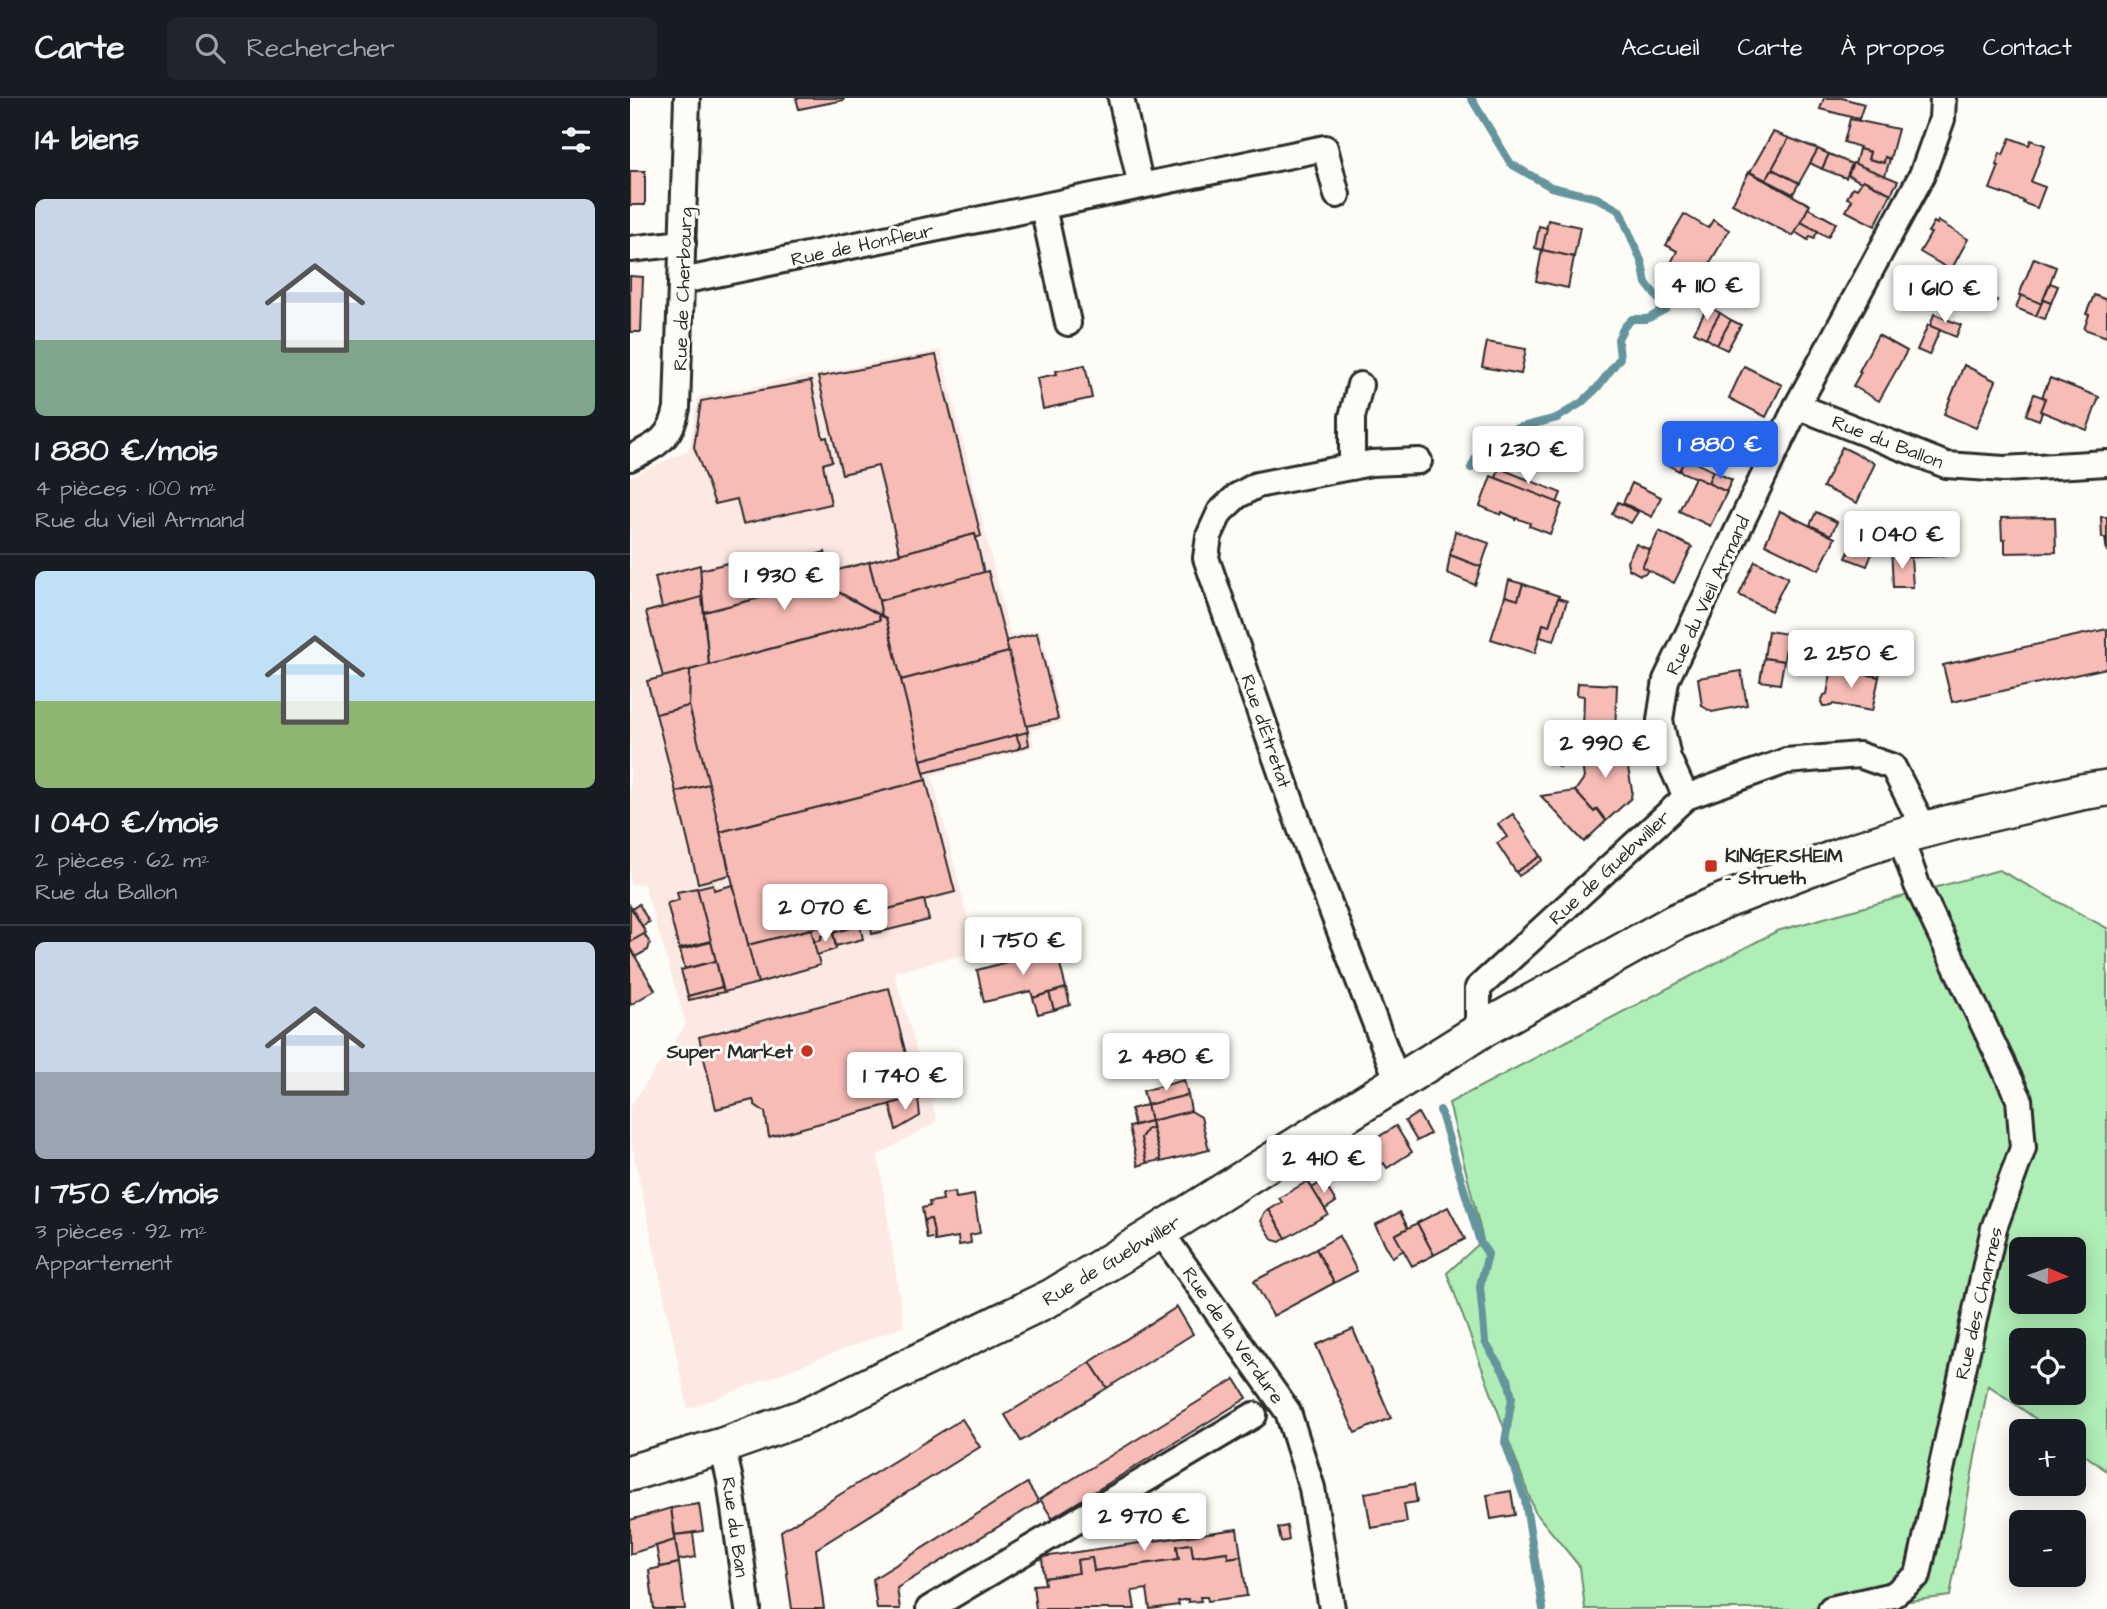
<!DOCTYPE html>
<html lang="fr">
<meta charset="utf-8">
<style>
body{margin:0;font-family:"Architects Daughter",sans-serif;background:#20242c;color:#f1f3f6;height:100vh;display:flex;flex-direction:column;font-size:26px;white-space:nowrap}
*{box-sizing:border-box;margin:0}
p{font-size:23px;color:#9ea1a6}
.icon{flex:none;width:38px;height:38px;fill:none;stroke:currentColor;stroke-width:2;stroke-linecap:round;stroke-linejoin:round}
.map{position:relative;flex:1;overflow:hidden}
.side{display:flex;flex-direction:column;background:#171b24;width:630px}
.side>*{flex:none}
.needle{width:46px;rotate:92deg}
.tools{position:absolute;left:1379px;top:1139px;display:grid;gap:14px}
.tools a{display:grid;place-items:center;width:77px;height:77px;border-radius:10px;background:#171b24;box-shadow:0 4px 18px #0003;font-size:35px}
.price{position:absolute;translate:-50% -60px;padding:0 16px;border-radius:7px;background:#fff;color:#222;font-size:23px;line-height:46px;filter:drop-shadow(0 2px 4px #0008)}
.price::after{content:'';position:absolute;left:50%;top:42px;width:21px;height:16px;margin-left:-10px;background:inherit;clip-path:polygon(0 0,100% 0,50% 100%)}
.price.active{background:#2563eb;color:#fff}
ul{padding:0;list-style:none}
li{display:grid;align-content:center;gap:14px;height:371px;padding:0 35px}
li+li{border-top:2px solid #363941}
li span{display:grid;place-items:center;height:217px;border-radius:10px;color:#555}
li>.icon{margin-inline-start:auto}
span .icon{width:126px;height:126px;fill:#fffc;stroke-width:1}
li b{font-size:30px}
h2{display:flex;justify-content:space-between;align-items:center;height:84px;padding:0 35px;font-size:30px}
header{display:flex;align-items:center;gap:42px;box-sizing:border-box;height:98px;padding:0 35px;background:#171b24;border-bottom:2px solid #363941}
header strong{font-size:33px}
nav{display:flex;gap:38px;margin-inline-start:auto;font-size:24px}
.search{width:490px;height:63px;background:#20242c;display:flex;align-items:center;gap:18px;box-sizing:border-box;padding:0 24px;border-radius:10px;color:#9ea1a6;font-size:26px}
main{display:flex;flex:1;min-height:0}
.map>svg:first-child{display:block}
.built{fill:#fce9e4}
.green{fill:#afeeb6;stroke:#6d8c70;stroke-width:2;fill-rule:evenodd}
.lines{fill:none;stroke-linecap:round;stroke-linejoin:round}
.stream{stroke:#65959c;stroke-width:8}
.building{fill:#f8bcb6;stroke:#2b2b2b;stroke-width:2}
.street-casing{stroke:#2b2b2b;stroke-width:30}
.secondary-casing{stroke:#2b2b2b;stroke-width:40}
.street{stroke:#fdfcf7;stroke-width:24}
.secondary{stroke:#fdfcf7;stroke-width:35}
.poi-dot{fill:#c8321e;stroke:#fdfcf7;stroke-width:2.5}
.labels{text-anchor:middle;stroke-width:6;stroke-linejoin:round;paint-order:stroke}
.street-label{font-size:19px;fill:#2b2b2b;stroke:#fdfcf7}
.poi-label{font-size:19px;font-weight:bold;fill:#2b2b2b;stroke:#fdfcf7;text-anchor:start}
</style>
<header>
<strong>Carte</strong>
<div class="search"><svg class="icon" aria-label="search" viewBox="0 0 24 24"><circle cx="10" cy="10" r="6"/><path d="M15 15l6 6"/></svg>Rechercher</div>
<nav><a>Accueil</a><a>Carte</a><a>À propos</a><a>Contact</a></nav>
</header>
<main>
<section class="side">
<h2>14 biens<svg class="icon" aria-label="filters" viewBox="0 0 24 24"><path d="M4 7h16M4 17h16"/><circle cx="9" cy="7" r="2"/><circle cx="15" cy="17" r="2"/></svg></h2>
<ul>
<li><span style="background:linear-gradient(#c9d6e8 65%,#7fa58c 0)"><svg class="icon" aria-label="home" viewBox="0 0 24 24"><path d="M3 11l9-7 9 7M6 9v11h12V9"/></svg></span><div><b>1 880 €/mois</b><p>4 pièces · 100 m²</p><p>Rue du Vieil Armand</p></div></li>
<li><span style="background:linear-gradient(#bfe0f5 60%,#8fb573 0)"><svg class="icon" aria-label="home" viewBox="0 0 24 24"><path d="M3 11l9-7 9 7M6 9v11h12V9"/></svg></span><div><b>1 040 €/mois</b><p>2 pièces · 62 m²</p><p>Rue du Ballon</p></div></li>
<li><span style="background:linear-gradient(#c9d6e8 60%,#9aa5b1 0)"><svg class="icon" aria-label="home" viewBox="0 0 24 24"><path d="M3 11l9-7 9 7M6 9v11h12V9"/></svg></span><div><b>1 750 €/mois</b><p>3 pièces · 92 m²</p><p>Appartement</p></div></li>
</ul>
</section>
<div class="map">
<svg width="1477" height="1511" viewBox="0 0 1477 1511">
<rect width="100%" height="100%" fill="#fdfcf7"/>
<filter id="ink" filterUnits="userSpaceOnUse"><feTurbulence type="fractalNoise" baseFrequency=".0143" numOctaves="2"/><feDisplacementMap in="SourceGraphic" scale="14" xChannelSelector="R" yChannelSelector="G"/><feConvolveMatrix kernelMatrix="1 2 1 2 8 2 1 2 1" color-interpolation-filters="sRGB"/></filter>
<g filter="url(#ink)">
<!-- built -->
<path class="built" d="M311,252L380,537L410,532L432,624L402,632L404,649L302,677L346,854L264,874L307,1023L248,1057L274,1228L58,1311L0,1038V1009L56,926L14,786L0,787V379L59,352L68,299Z"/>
<!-- green -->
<path class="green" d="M1369,772L1477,830V1373L1444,1349V1334L1423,1333L1358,1287L1320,1498L1212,1511H955L950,1469L905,1414L817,1175L853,1142L819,1005L1147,833ZM1391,1152H1444V1204H1391ZM1391,1242H1444V1295H1391Z"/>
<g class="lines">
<!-- stream -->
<g class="stream">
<path d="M841,370L853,345L864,336L927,320L951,305L967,290L990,260L988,241L994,229L1002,221H1017L1036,211L1016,185L1012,165L990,113L967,100L921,89L881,66L841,0"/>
<path d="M810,1012L850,1144L858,1156L850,1188L855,1244L878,1281L882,1299L875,1344L895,1402L913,1511"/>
</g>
</g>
<!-- building -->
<g class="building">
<path d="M166,0H213L214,2L169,11Z"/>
<path d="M1194,0H1212L1234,6L1229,21L1190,11Z"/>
<path d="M1220,21L1268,31L1260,61L1255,59L1254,65L1238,61L1240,54L1229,51L1230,49L1214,44Z"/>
<path d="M1143,34L1159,40L1136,82L1120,74Z"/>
<path d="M1159,40L1188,51L1169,85L1142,71Z"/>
<path d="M1380,40L1399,47L1401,42L1415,47L1401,84L1415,89L1407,110L1393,105L1394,103L1360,91L1369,68L1366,67L1370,55L1373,57Z"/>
<path d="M1188,51L1199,56L1192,71L1180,65Z"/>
<path d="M1229,51L1240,54L1238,61L1254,65L1255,59L1260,61L1255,78L1225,66Z"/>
<path d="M1199,56L1222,66L1216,80L1192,71Z"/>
<path d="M1223,65L1268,83L1261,96L1233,82L1231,84L1218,77Z"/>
<path d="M1142,71L1169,85L1163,96L1136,82Z"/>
<rect x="0" y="73" width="15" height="34"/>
<path d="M1119,74L1180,107L1163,138L1102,106Z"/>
<path d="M1233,82L1261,96L1245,128L1216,113L1222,102L1217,100L1223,89L1227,91Z"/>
<path d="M1178,110L1206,125L1198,139L1171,124Z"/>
<path d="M1054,116L1078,130L1083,122L1099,132L1070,182L1041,165L1047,153L1036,147Z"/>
<path d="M918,122L950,129L944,159L912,152Z"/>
<path d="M1308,123L1338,141L1321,172L1290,154L1301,135L1298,134L1304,124L1307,126Z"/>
<path d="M1171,124L1188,133L1184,140L1180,138L1178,142L1165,134Z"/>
<path d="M909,128L917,130L912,152L905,150Z"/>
<path d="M912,152L944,159L938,190L906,183Z"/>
<path d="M1404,160L1426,169L1412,206L1389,197Z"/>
<path d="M1283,172L1307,186L1293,211L1268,197Z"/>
<path d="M0,178L13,179L11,234H0Z"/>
<path d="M1332,180L1367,202L1361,214L1326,190Z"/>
<path d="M1420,185L1428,188L1421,205L1413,202Z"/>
<path d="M1391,197L1412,206L1406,218L1386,210Z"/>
<path d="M1464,197L1477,202V239L1454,231L1459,217L1456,216Z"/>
<path d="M1413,202L1421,205L1415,221L1406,218Z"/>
<path d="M1078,208L1090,215L1076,240L1064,234Z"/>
<path d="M1090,215L1101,222L1087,247L1076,240Z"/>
<path d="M1304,216L1331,227L1326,239L1300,228Z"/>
<path d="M1101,222L1111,227L1097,252L1087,247Z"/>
<path d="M1298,227L1310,232L1299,257L1287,252Z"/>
<path d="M1248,237L1277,253L1249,303L1223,288L1231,274L1229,273Z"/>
<path d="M857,244L896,251L891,276L852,269Z"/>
<path d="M306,257L351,438L346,440L345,436L270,456L248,368L212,376L188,279Z"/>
<path d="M455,267L462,300L413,311L407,280L427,276L426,273Z"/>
<path d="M1334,267L1366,283L1346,330L1314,316Z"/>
<path d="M1114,268L1152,287L1136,319L1099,300Z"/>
<path d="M1420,280L1469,299L1457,332L1410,313L1415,300L1412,299Z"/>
<path d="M181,283L193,340L197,339L202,363L193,366L201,406L113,426L107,401L85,406L64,349L71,303Z"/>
<path d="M1404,296L1415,300L1410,313L1412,315L1409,322L1396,317Z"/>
<path d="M1048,347L1069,357L1065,364L1056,360L1049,373L1038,367Z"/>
<path d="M1212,349L1245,365L1227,405L1193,389Z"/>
<path d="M1056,360L1083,373L1078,385L1049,373Z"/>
<path d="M869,370L931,395L927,405L866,380Z"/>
<path d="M1083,373L1102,382L1096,394L1078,385Z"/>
<path d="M861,378L932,406L920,436L899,428L900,425L886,420L885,423V420L872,414L871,417L850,408Z"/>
<path d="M1065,379L1097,394L1080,428L1049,413Z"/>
<path d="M1002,385L1031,399L1022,419L993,405Z"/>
<path d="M988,404L1008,414L1001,425L982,416Z"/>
<path d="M1150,413L1205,440L1189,472L1135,446Z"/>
<path d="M1186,414L1207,424L1201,437L1180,427Z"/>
<path d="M1425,419L1426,454L1375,455V441L1372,442L1371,420Z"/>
<path d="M1471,419H1477V454L1475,440H1472Z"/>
<path d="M1315,424L1316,458L1265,460V447H1261V426Z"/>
<path d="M825,433L859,445L851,469L820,457Z"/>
<path d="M1029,433L1062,449L1044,485L1012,469Z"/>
<path d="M1227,435L1247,443L1237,468L1216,460Z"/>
<path d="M345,436L354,475L249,503L239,464Z"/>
<path d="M1006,446L1020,452L1012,469L1018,472L1016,475L1010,477L999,471L997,464Z"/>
<path d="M1261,447H1265V460L1281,459L1283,489H1263Z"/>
<path d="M195,454L205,492L249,517L250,522L79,567L74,514L133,499L126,473Z"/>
<path d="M820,457L851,469L845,487L817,475Z"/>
<path d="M122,459L133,499L74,514L70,472Z"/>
<path d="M1125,463L1158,479L1141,513L1109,497Z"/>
<path d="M239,464L249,503L252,518L205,492L200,474Z"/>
<path d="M70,467L72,499L32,510L25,479Z"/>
<path d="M358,473L379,554L271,582L256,520L252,518L249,503Z"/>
<path d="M879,482L893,486L888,502L875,498Z"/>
<path d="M893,486L929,498L919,528L913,526L905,555L861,541L875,498L888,502Z"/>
<path d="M72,499L79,567L33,579L16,514Z"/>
<path d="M928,500L937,503L924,543L910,539L913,526L919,528Z"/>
<path d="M249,517L256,520L296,682L90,734L59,608L60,572L250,522Z"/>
<path d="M1477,531V570L1322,604L1313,567Z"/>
<path d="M1138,533L1158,536L1154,563L1134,560Z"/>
<path d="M407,535L428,621L396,628L376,543Z"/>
<path d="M1161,535L1181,538L1177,564L1157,560Z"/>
<path d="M379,554L398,634L291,662L271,582Z"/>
<path d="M1229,556L1252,560L1249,579L1219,573L1220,568L1227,569Z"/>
<path d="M1134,560L1154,563L1150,586L1130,583Z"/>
<path d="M1202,570L1249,579L1242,613L1203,606L1201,608H1193L1191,604L1194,597L1197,596Z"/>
<path d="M60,572L59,608L26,616L17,583Z"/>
<path d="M1111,573L1117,607L1082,614L1072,608L1068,580Z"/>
<path d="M948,585L987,587L985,634L953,632L954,598L947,597Z"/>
<path d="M59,608L79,686L46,694L26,616Z"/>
<path d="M397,634L399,647L388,651L390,647L386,637Z"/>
<path d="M386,637L390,647L388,651L294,675L291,662Z"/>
<path d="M962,647L963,654L994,648L1002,692L1001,700L976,723L967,711L964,714L945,693L954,680L950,650Z"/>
<path d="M950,650L952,664L943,666L940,652Z"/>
<path d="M940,652L943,666L928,669L926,655Z"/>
<path d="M296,682L325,794L118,847L90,734Z"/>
<path d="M79,686L100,777L68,785L46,694Z"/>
<path d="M945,693L964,714L967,711L976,723L954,744L911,698Z"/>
<path d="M883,716L911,758L886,774L867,745L877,739L868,726Z"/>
<path d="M911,758L913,762L889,778L886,774Z"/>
<path d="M83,786L84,792L103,787L128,885L94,894L67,790Z"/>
<path d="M67,790L81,843L49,851L37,805L49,802L47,794Z"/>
<path d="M294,802L299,822L242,836L239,816Z"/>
<path d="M9,806L19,824L12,828L2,811Z"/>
<path d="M0,808L16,835L0,844Z"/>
<path d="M239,816L241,825L191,838V842L184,844L181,831Z"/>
<path d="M230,827L233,841L206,848L203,835Z"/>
<path d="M181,831L190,867L128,885L118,847Z"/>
<path d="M203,835L206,851L187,857L184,844L191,842V838Z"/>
<path d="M14,836L20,845L18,852L5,859L0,850V844Z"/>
<path d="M81,844L86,863L55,871L50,852Z"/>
<path d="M0,850L25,892L0,907Z"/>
<path d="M426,851L436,890L403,900L401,893L354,904L347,872Z"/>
<path d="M86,863L92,889L58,898L51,872Z"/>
<path d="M92,889L94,894L59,902L58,898Z"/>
<path d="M259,890L287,999L139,1039L135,1014L125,1007L123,1002L86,1011L69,939Z"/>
<path d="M436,890L440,907L424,912L419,895Z"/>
<path d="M419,895L424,912L408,916L403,900Z"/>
<path d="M554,982L558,997L517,1007L513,993Z"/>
<path d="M558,997L561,1013L521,1023L517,1007Z"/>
<path d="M288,999L290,1018L266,1032L260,1006Z"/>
<path d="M517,1007L521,1023L504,1027L501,1011Z"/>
<path d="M561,1013L571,1019L579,1052L531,1064L521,1023Z"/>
<path d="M788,1015L800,1036L787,1043L775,1023Z"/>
<path d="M521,1023L522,1030L517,1031L511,1040L517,1065L508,1068L499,1029Z"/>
<path d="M766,1028L782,1054L757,1070L754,1065L738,1074L728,1058L744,1048L742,1043Z"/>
<path d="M522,1030L531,1062L517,1065L511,1040L517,1031Z"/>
<path d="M678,1083L698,1116L656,1140L639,1112L652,1104L649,1100Z"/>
<path d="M693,1083L706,1104L695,1111L682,1090Z"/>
<path d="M325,1094L326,1100L344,1097L350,1135L340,1137L341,1145L329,1147L328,1139L305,1143L301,1121L294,1122L292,1110L300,1108L299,1104L313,1102L312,1096Z"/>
<path d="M818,1109L835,1141L804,1157L787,1125Z"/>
<path d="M639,1112L656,1140L650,1144L643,1142L631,1123L634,1115Z"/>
<path d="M770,1114L778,1130L765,1137L774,1152L762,1159L745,1127Z"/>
<path d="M301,1121L305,1140L297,1141L294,1122Z"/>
<path d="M787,1125L804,1157L782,1168L765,1137Z"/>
<path d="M709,1138L727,1173L704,1185L686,1151Z"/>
<path d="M686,1151L704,1185L643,1218L624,1183Z"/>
<path d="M547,1209L563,1236L477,1290L460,1264Z"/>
<path d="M723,1231L761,1320L725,1335L686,1247Z"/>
<path d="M460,1264L477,1290L391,1343L375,1317Z"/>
<path d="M605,1281L617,1300L422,1420L410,1401Z"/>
<path d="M332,1321L350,1349L186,1451L194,1511H162L151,1433Z"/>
<path d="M397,1385L409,1404L267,1490L270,1511H247L243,1481Z"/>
<path d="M784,1386L787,1404L774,1406L777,1424L741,1430L735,1395Z"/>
<path d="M881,1393L885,1417L861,1421L857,1397Z"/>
<path d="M69,1406L73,1433L45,1437L41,1410Z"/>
<path d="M41,1410L45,1442L0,1456V1422Z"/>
<path d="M657,1428L659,1442L651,1444L648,1430Z"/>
<path d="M607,1431L611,1458L598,1460L597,1454L563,1459L561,1446L547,1448L549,1461L464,1473L462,1460L447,1462L449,1475L414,1480L412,1459Z"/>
<path d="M63,1435L66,1459L48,1462L45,1437Z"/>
<path d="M45,1442L49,1465L30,1469L26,1448Z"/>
<path d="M561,1446L563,1459L597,1454L598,1460L611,1458L617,1498L578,1503L577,1499H570L571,1503L558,1504V1501L548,1503L549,1507L520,1511L517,1491L502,1493L505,1511H406L403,1487L415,1486L414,1480L449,1475L447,1462L462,1460L464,1473L549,1461L547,1448Z"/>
<path d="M49,1465L55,1511H24L19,1472Z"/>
</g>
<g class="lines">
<!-- street casing -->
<g class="street-casing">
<g id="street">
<path d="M491,0L511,88"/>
<path d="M413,109L438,225"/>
<path d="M0,151L53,145"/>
<path d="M52,183L695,50L707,97"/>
<path d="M1167,308L1316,367L1374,371L1477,365"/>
<path d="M0,360C27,347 41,341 47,310L57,0"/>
<path d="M722,369V319L730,287"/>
<path d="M1056,699L1038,660L1030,622L1036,582L1167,308L1292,77L1312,21L1313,0"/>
<path d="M848,934V890L1056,699L1156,663L1229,657L1263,669L1295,732"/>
<path d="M768,984L671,732L576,460L579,438L590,414L607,398L627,387L741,365L789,363"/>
<path d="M530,1133L658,1314L682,1390L702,1511"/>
<path d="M92,1348L100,1382L118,1511"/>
<path d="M299,1511L624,1317"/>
<path d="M1201,1511L1263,1497L1288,1477L1364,1130L1393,1050L1389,1001L1287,787L1270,738"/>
</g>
</g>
<!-- secondary casing -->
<g class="secondary-casing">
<path id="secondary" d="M0,1375L92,1348L174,1319L422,1199L530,1133L848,934L1045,824L1094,803L1221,754L1270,738L1324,724L1451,694L1477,690"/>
</g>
<!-- street -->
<use href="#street" class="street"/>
<!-- secondary -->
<use href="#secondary" class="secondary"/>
</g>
</g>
<!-- markers -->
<g class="poi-dot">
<rect x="1074" y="761" width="14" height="14" rx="3.5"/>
<circle cx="177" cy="953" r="7"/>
</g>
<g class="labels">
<!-- street labels -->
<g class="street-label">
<text transform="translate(232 146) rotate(-12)" y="7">Rue de Honfleur</text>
<text transform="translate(52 191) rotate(-88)" y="7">Rue de Cherbourg</text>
<text transform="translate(1258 343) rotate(21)" y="7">Rue du Ballon</text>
<text transform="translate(1077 497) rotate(-65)" y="7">Rue du Vieil Armand</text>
<text transform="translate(637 633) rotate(71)" y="7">Rue d'Étretat</text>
<text transform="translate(979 769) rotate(-43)" y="7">Rue de Guebwiller</text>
<text transform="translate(481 1162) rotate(-31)" y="7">Rue de Guebwiller</text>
<text transform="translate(1348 1205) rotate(-77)" y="7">Rue des Charmes</text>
<text transform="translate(604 1237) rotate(55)" y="7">Rue de la Verdure</text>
<text transform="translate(106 1429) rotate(82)" y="7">Rue du Ban</text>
</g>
<!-- poi labels -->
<g class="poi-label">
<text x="1095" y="764">KINGERSHEIM<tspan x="1095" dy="22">- Strueth</tspan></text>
<text x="163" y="960" text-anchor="end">Super Market</text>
</g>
</g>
</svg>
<div class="tools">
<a><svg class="needle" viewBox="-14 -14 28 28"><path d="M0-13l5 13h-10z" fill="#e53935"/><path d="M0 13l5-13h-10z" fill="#9ea1a6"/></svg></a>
<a><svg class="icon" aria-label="locate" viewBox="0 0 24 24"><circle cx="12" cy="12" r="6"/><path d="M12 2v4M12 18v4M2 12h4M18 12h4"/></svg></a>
<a>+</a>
<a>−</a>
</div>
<b class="price" style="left:1077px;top:224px">4 110 €</b>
<b class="price" style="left:1315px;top:227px">1 610 €</b>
<b class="price active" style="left:1090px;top:383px">1 880 €</b>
<b class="price" style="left:898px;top:388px">1 230 €</b>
<b class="price" style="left:1272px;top:473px">1 040 €</b>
<b class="price" style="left:154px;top:514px">1 930 €</b>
<b class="price" style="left:1221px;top:592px">2 250 €</b>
<b class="price" style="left:975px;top:682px">2 990 €</b>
<b class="price" style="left:195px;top:846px">2 070 €</b>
<b class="price" style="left:393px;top:879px">1 750 €</b>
<b class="price" style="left:536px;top:995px">2 480 €</b>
<b class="price" style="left:275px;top:1014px">1 740 €</b>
<b class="price" style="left:694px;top:1097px">2 410 €</b>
<b class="price" style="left:514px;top:1455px">2 970 €</b>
</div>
</main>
